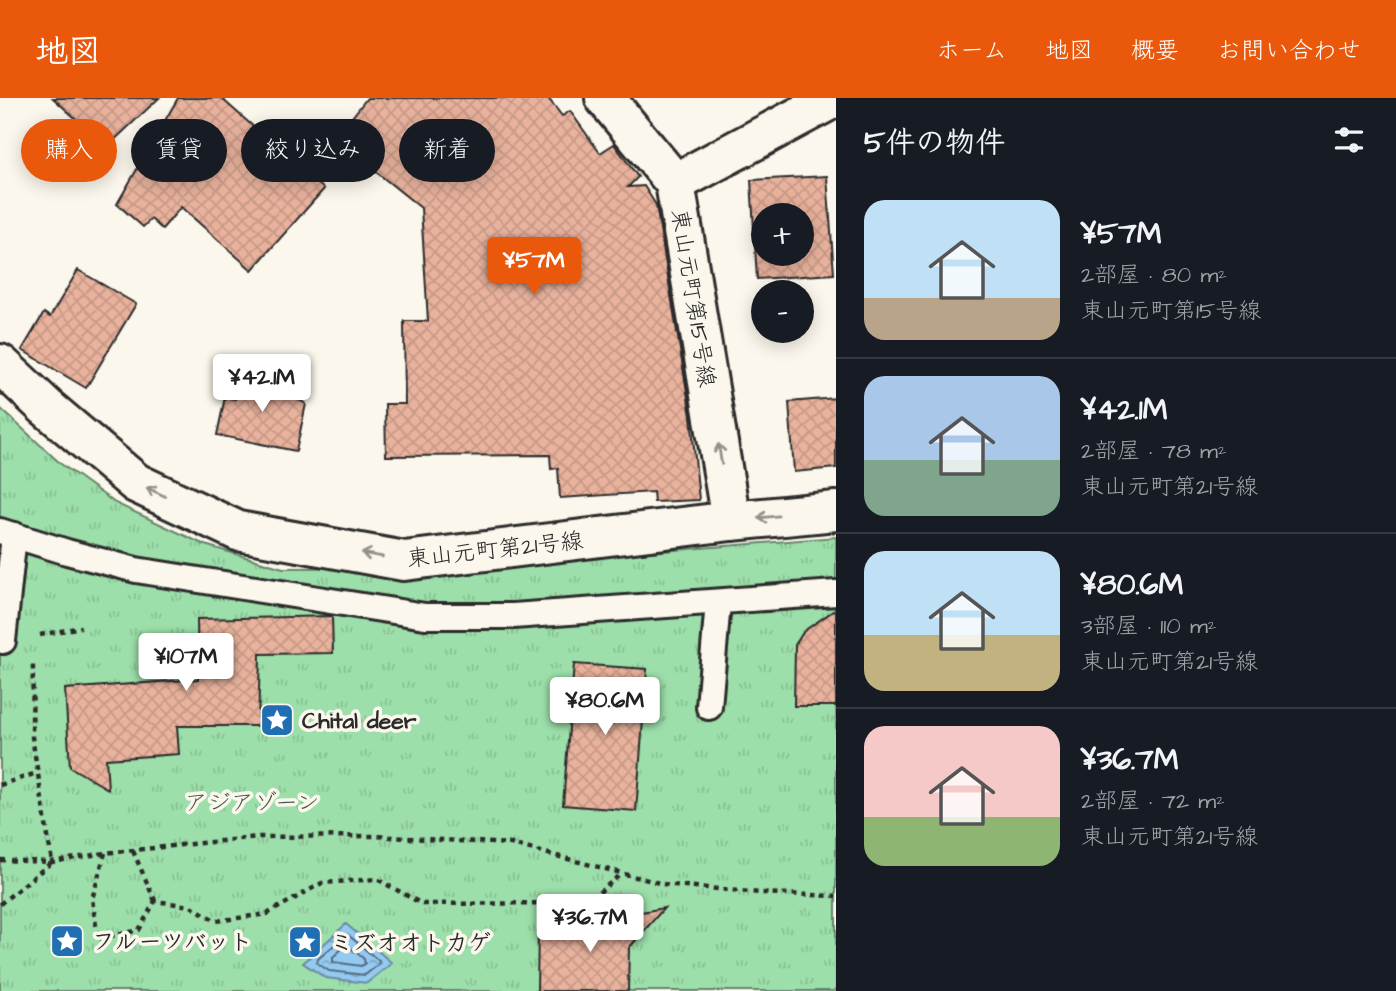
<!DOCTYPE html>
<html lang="ja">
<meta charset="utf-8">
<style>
body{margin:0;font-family:"Architects Daughter","Klee One",sans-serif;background:#242831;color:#f1f3f6;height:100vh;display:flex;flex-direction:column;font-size:26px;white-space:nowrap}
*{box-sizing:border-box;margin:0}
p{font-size:23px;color:#9ea1a6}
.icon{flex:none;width:38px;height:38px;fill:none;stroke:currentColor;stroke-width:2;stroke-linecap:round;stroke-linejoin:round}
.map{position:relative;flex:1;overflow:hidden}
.panel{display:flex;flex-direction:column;background:#171b24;width:560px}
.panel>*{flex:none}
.guide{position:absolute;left:21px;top:21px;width:665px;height:63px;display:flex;gap:14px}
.buttons{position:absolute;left:751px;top:105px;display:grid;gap:14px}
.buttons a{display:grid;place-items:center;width:63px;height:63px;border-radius:50%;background:#171b24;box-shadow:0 4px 18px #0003;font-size:35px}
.price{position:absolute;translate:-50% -60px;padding:0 16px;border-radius:7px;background:#fff;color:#222;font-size:23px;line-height:46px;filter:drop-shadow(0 2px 4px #0008)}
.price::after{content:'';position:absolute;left:50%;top:42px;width:21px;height:16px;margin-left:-10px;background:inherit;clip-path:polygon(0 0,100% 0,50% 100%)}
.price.on{background:#ea580c;color:#fff}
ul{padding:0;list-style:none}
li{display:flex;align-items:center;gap:21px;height:175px;padding:0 28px}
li+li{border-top:2px solid #363941}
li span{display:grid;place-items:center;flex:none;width:196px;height:140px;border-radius:21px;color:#555}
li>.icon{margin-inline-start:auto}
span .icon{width:84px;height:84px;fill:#fffc;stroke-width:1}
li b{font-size:30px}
h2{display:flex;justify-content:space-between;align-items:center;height:84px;padding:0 28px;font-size:30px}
.tag{padding:0 24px;border-radius:32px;background:#171b24;box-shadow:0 4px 18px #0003;font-size:24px;line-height:63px}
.tag.on{background:#ea580c;color:#fff}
header{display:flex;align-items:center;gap:42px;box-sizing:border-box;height:98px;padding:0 35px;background:#ea580c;color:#fff}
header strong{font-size:33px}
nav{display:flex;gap:38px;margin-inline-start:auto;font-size:24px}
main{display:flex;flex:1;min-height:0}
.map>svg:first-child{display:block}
.park{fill:url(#park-tufts);stroke:#64856a;stroke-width:2}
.water{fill:url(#water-ripples);stroke:#6a8aa2;stroke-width:2}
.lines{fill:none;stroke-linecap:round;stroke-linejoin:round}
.shore{stroke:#556b7b;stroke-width:2}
.building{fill:url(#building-cross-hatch);stroke:#2b2b2b;stroke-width:2;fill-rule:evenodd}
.service-casing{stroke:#2b2b2b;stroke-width:30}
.minor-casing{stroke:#2b2b2b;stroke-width:44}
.path{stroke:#2b2b2b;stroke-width:4.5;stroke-dasharray:5 5;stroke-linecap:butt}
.service{stroke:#fbf7ec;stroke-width:24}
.minor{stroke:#fbf7ec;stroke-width:38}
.oneway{stroke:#93918c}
.labels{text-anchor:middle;stroke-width:7;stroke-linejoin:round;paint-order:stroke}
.street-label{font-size:23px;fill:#2b2b2b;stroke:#fbf7ec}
.poi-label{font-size:23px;font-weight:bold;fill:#2b2b2b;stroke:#fbf7ec;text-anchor:start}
.park-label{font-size:23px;fill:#48584b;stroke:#fbf7ec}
</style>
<header>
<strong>地図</strong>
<nav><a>ホーム</a><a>地図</a><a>概要</a><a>お問い合わせ</a></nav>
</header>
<main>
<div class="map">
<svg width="836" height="893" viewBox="0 0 836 893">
<defs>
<pattern id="park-tufts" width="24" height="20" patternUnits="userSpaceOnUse" patternTransform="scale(1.75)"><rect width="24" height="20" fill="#9ddfaa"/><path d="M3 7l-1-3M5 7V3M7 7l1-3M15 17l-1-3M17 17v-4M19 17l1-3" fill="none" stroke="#87c092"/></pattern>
<pattern id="water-ripples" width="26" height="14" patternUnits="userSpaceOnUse" patternTransform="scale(1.75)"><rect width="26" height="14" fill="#94caf2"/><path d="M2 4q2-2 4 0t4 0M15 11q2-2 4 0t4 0" fill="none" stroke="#79a4c4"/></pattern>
<pattern id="building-cross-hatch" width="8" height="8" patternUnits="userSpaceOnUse" patternTransform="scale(1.75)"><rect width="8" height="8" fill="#e8b29d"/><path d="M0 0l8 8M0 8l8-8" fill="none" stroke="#c79987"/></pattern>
</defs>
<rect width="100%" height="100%" fill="#fbf7ec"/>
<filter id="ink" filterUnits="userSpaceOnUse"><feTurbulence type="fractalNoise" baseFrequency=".0143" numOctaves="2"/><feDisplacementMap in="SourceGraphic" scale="14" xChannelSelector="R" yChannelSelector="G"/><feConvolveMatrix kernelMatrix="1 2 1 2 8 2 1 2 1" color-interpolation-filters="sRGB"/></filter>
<g filter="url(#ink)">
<!-- park -->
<path class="park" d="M0,310L61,366L115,405L205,447L283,470L467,469L836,439V893H0Z"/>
<!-- water -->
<path class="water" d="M346,826L392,865L367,885L326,880L303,865Z"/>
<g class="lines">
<!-- shore -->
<g class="shore">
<path d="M347,836L379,863L378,867L365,877L329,873L317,865L318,861Z"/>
<path d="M345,848H349L364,861L365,866L361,868L333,864V859Z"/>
</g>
</g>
<!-- building -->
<g class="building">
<path d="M53,0H159L107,49Z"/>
<path d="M178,0H221L324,91L252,172L181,109L162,131L151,121L143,129L117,106Z"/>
<path d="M367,0H548L562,18L570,13L600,55L614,46L638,79L628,89L644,88L656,107L691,318L699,402L654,404L653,394L560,400L558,370L551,371L550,357L386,358L385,306H405L404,223H428L421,110L335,41Z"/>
<path d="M827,78L834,176L757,181L751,82ZM763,117H802V156H763Z"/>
<path d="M78,172L136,206L86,290L22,252L44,215L50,219Z"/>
<path d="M242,269L306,306L296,353L217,337L225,299L235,301Z"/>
<path d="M836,300V370L794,374L789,304Z"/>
<path d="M836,511V608H794L795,547L804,533Z"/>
<path d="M332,518L333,555L260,556L258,628H177L179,656L106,661L108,691L70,669L65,591L198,581L197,521Z"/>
<path d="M574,566L647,571L636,713L563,707Z"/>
<path d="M664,810L629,850L628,893H537L538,832Z"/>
</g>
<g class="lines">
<!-- service casing -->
<g class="service-casing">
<g id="service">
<path d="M0,433L67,454L136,472L425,518H513L836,495"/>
<path d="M3,543L14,437"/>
<path d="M709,609L718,504"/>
</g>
</g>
<!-- minor casing -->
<g class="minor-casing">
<g id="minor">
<path d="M605,0L675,85L731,423"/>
<path d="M675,85L834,0"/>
<path d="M0,266L46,309L136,385L238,433L404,463L731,423L836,413"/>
</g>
</g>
<!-- path -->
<g class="path">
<path d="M40,537L81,529"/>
<path d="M0,687L37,675"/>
<path d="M133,753L155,803"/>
<path d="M105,755L92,801L98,841L139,832L155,803L191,808L216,823L267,816L322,785L377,781L422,806L559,805L590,802L621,776"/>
<path d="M0,762L52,764L105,755L259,739L374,738L511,746L663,786L761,795L836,798"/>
<path d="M0,806L52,764L32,639L33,565"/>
<path d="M558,820L559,805"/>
</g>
<!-- service -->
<use href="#service" class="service"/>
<!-- minor -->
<use href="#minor" class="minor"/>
</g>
<!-- one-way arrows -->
<defs><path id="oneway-shaft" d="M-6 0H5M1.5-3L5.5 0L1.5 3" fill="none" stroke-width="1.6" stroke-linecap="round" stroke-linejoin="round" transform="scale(1.75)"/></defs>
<g class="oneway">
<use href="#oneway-shaft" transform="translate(720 356) rotate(-99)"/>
<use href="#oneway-shaft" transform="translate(156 394) rotate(-155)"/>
<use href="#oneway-shaft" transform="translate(768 419) rotate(174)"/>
<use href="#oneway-shaft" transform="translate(372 457) rotate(-170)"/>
</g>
</g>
<!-- icons -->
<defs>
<g id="sight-square" transform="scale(1.75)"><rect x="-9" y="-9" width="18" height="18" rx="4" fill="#1f6fb2" stroke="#fbf7ec"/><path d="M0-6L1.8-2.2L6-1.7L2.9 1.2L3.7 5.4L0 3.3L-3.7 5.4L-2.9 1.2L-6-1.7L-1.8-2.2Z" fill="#fff"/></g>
</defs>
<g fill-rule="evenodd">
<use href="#sight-square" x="277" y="622"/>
<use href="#sight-square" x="67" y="843"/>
<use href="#sight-square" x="305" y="844"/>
</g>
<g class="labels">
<!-- street labels -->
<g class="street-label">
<text transform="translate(694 200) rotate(81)" y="8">東山元町第15号線</text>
<text transform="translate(495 451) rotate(-6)" y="8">東山元町第21号線</text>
</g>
<!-- poi labels -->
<g class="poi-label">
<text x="302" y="630">Chital deer</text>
<text x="92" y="851">フルーツバット</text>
<text x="330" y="852">ミズオオトカゲ</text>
</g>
<!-- park labels -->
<g class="park-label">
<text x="252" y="712">アジアゾーン</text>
</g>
</g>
</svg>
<div class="buttons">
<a>+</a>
<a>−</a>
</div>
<b class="price on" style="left:534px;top:199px">¥57M</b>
<b class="price" style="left:262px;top:316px">¥42.1M</b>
<b class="price" style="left:186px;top:595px">¥107M</b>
<b class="price" style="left:605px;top:639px">¥80.6M</b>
<b class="price" style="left:590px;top:856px">¥36.7M</b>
<div class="guide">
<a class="tag on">購入</a>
<a class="tag">賃貸</a>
<a class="tag">絞り込み</a>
<a class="tag">新着</a>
</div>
</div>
<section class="panel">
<h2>5件の物件<svg class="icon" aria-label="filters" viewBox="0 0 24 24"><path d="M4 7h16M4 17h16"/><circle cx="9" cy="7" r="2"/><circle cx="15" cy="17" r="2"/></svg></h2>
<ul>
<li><span style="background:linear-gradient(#bfe0f5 70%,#b9a48a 0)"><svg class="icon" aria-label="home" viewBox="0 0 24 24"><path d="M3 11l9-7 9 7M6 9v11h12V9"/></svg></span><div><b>¥57M</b><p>2部屋 · 80 m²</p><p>東山元町第15号線</p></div></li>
<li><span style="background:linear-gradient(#a9c7e8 60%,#7fa58c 0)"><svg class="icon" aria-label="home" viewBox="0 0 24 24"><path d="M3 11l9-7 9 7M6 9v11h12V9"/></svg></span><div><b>¥42.1M</b><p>2部屋 · 78 m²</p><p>東山元町第21号線</p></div></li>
<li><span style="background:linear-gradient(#bfe0f5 60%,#c2b280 0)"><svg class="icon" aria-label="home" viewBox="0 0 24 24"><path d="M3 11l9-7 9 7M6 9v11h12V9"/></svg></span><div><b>¥80.6M</b><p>3部屋 · 110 m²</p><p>東山元町第21号線</p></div></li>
<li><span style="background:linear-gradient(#f6c9c9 65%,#8fb573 0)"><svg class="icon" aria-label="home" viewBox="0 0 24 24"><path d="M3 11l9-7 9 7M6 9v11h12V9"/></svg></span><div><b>¥36.7M</b><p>2部屋 · 72 m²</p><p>東山元町第21号線</p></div></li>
</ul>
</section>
</main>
